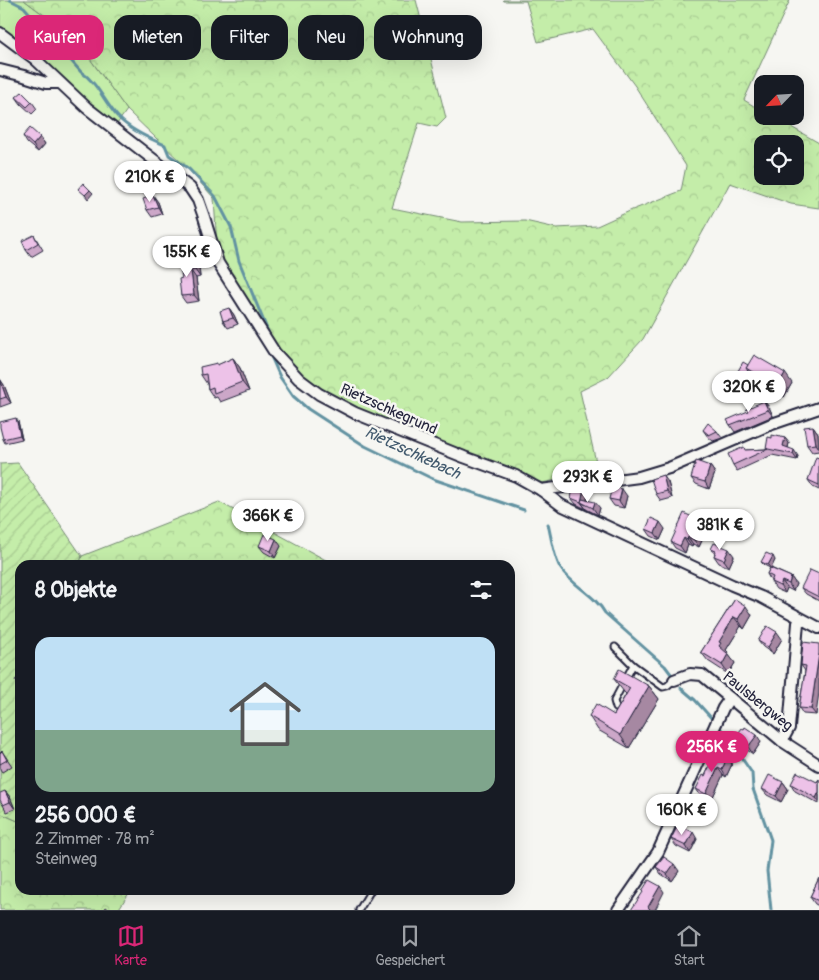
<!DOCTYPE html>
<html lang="de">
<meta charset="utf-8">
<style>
body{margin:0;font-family:Pangolin,sans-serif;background:#20242c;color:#f1f3f6;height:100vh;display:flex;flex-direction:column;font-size:19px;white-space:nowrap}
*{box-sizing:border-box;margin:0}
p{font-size:16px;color:#9ea1a6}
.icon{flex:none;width:28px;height:28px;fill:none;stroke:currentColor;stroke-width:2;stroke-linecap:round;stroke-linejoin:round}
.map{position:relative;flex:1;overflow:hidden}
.sheet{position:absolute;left:15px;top:560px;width:500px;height:335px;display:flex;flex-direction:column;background:#171b24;border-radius:15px;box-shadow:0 5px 20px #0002}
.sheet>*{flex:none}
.guide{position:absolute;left:15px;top:15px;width:500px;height:45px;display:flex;gap:10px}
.needle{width:32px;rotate:245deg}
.controls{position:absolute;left:754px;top:75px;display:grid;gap:10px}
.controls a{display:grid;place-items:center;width:50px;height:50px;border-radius:10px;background:#171b24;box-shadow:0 5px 20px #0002;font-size:25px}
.price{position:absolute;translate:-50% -42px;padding:0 11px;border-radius:18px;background:#fff;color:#222;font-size:16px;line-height:32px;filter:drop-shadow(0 1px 2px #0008)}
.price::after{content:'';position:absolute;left:50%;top:30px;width:15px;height:11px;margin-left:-8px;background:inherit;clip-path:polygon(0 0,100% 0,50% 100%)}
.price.active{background:#db2777;color:#fff}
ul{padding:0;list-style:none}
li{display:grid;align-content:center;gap:10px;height:265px;padding:0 20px}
li span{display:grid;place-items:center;height:155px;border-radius:15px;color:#555}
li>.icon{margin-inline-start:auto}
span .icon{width:90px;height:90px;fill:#fffc;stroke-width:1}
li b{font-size:21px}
h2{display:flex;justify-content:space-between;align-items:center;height:60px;padding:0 20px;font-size:21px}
.chip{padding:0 18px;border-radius:15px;background:#171b24;box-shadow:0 5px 20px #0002;font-size:18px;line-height:45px}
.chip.active{background:#db2777;color:#fff}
.tabs{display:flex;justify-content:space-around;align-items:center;height:70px;border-top:1px solid #363941;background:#171b24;font-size:14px;color:#9ea1a6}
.tabs a{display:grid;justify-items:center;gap:2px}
.tabs .active{color:#db2777}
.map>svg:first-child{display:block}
.green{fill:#c4eda9;stroke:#738872}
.forest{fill:url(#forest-crowns);stroke:#738872;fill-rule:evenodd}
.garden{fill:url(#garden-furrows);stroke:#738872}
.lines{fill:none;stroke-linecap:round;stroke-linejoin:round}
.stream{stroke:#6292a1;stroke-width:3}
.lane-casing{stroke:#22223b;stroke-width:9}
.street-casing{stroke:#22223b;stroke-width:14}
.lane{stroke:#f6f6f2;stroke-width:5}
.street{stroke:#f6f6f2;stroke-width:10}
.wall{fill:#cca7c8;stroke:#22223b}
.shaded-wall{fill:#a688a2;stroke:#22223b}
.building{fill:#edc2e8;stroke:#22223b}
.labels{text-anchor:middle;stroke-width:5;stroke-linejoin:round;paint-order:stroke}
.street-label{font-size:15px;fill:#22223b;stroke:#f6f6f2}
.water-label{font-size:16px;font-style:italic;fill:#425a6e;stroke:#f6f6f2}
</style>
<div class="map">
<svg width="819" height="910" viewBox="0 0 819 910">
<defs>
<pattern id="forest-crowns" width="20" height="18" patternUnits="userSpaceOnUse" patternTransform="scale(1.25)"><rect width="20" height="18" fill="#c4eda9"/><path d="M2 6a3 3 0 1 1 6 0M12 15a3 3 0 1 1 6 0" fill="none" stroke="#a8cb92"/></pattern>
<pattern id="garden-furrows" width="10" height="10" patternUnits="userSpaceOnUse" patternTransform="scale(1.25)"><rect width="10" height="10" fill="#c4eda9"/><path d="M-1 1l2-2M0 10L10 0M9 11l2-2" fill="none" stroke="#a8cb92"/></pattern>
</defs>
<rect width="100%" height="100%" fill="#f6f6f2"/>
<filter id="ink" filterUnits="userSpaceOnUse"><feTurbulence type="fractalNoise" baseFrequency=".02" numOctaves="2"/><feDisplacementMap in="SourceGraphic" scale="10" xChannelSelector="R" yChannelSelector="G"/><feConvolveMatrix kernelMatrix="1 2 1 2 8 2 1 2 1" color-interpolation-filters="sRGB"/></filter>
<g filter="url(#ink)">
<!-- green -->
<path class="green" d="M0,0H24L75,38L127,110L117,124L63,82L38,55L0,28Z"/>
<!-- forest -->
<g class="forest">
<path d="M24,0H416L446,118L437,127L419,123L392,208L462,222L525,221L556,228L597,226L632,210L681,191L686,166L635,86L593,29L538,42L526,1H504L503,0H790L744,100L762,111V116H772L819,143V208L791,204L730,183L643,339L608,377L580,391L598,471L542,483L319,394L275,353L218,263L214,198L187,168L127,110L75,38ZM762,144H795V176H762Z"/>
<path d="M219,502L335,565H79L82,556Z"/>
<path d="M0,813L20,822V890H131L118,910H0Z"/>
</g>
<!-- garden -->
<path class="garden" d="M18,463L82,556L79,565H20V822L0,813V464Z"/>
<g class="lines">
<!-- stream -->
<g class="stream">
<path d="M10,0L24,7L81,72C98,83 104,102 118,117C129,129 150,139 165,145L169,155L189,169L215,196L231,227L239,261L269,334"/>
<path d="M270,354L280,377L293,396L308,409L365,446L433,479L524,510"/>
<path d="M548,524C551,536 554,559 561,569C573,586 595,595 605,613L665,666L671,674"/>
<path d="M681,688L695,700L714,721"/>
<path d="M718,726L723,731L752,773L753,789L771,840L767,871L771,910"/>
</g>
<!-- lane casing -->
<g class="lane-casing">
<g id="lane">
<path d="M615,647L633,665"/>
<path d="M616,708L614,701L633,665L663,687L667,686L674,680"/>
<path d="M359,910L371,890"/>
</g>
</g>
<!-- street casing -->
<g class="street-casing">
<g id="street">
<path d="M0,33L35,59L87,108L190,188L198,200L204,217L218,263L275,353L299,379L319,394L355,413L464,457L516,476L541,490L561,505L732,585L761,597L819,628"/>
<path d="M0,70L24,76L46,83H59"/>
<path d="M541,490L639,477L669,468L769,425L819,408"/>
<path d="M674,680L690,674L702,675L782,741L819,765"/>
<path d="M782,741L789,728L798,623L801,619"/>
<path d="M618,910L658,852L723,708L730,698"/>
</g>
</g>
<!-- lane -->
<use href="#lane" class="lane"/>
<!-- street -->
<use href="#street" class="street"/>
</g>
<!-- wall -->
<g class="wall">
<path d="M16,97L32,102L37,109L32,114L21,104Z"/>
<path d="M23,136L40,137L45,144L38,152L27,143Z"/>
<path d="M141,169L151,182L147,185L151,191L145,195L127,170L137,172Z"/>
<path d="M158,202L162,214L152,217L147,210Z"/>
<path d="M34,235L43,250L31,257L26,250Z"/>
<path d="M194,260L199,267L200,277L196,278L199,301L186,303L181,296L182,278Z"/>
<path d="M229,308L234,315L238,324L228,328L223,321Z"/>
<path d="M233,358L240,368L249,391L220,402L217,397L214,398L208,389L207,384L201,375L218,365Z"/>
<path d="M748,365L792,383L784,397L752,377L750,382L743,378L738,371Z"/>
<path d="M0,379L4,385L11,403L0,407Z"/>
<path d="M764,401L769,407L773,416L735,432L730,425L748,411Z"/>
<path d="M18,421L22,439L5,443L3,439Z"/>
<path d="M813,426L818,433L819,451L812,452L807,445Z"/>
<path d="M703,430L717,431L722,438L713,441L708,437Z"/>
<path d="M772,438H785L789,443L788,448L798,456L797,460L772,455L737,471L733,465L746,450L766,449Z"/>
<path d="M819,458V490L813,487L808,480Z"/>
<path d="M710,466L715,473L709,489L696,484L691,478Z"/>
<path d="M668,482L672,498L661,501L656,494Z"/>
<path d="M589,491L587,500L600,508L598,515L576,504L571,498Z"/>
<path d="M627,496L624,508L614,506L609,499Z"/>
<path d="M696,519L705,534L699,547L693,544L692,547L688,545L685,553L675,548L671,542Z"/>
<path d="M646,529H665L660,540L651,536Z"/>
<path d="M259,546H281L275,558L264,552Z"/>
<path d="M711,549L734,556L729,567L719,563L714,556L715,554Z"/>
<path d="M775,560L771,568L791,577L796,584L793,591L787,588L785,593L776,589L771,582V581L767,574L770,568L764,565L761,562Z"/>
<path d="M819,574V601L806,594L801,588Z"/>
<path d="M735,599L752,615L744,629L741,626L726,650L728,652L727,653L735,663L728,674L708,661L701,652Z"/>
<path d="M782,639L773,654L763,647L758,641Z"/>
<path d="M803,642L816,715L803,714L799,708L805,671L801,665Z"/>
<path d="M614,679L649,686L659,699L629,748L598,730L589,716L614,715L626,694L624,692Z"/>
<path d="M736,736L761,742L753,754L741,746L736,739L737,738Z"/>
<path d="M2,751L12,766L2,772L0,769V753Z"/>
<path d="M716,752L732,764L726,777L723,775L711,801L701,796L696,789L705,776Z"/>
<path d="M819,779V804L795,791L791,784L817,782Z"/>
<path d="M783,782L788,789L781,802L767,795L762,789Z"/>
<path d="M5,791L10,797L15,809L7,812L3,805Z"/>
<path d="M671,839H697L690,853L676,846Z"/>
<path d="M656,867L679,871L672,881L661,874Z"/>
<path d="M819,878V906L815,904L810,897Z"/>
</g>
<!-- shaded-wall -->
<g class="shaded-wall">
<path d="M40,137L45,144L38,152L33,145Z"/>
<path d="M90,190L93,193L88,199L85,195Z"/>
<path d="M153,195L158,202L162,214L158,207Z"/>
<path d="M194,260L199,267L200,277L195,270Z"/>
<path d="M191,271L196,278L199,301L194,295Z"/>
<path d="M229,308L234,315L238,324L233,318Z"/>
<path d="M233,358L240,368L249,391L242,382Z"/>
<path d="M748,371L752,377L750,382L745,375Z"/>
<path d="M785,373L792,383L784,397L777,387Z"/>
<path d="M0,379L4,385L11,403L6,397Z"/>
<path d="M764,401L769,407L773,416L768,410Z"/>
<path d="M16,418L18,421L22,439L20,435Z"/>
<path d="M813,426L818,433L819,448L816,444Z"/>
<path d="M785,438L789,443L787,452L783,446Z"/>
<path d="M794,450L798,456L797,460L793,454Z"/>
<path d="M710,466L715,473L709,489L705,482Z"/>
<path d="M663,475L668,482L672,498L667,491Z"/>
<path d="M585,484L589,491L586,505L581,502L586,509L581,502Z"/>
<path d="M622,489L627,496L624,508L619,501Z"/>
<path d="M595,502L600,508L598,515L593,508Z"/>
<path d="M696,519L705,534L699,547L694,540V524Z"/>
<path d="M660,522L665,529L660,540L655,533Z"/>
<path d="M688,537L693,544L692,547L687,540Z"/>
<path d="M684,538L688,545L685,553L680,546Z"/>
<path d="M276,539L281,546L275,558L271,551Z"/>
<path d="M729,549L734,556L729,567L724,560Z"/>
<path d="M773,556L775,560L771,569L768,565Z"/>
<path d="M791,577L796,584L793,591L789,584Z"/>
<path d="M782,581L787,588L785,593L780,586Z"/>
<path d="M746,606L752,615L744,629L738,619Z"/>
<path d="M734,617L741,626L726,650L728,652L726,655L719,646V642Z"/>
<path d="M777,632L782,639L773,654L768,647Z"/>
<path d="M728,654L735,663L728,674L722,665Z"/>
<path d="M819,654V692L816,715L811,709Z"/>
<path d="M649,686L659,699L629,748L620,735Z"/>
<path d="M757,735L761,742L753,754L748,747Z"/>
<path d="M727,757L732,764L726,777L722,770Z"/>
<path d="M718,768L723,775L711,801L706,794Z"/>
<path d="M783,782L788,789L781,802L776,796Z"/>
<path d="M5,791L10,797L15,809L10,802Z"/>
<path d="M818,794L819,795V802L816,798Z"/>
<path d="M693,832L697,839L690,853L686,846Z"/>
<path d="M674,864L679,871L672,881L667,874Z"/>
<path d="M660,886L664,892L655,910H649L648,907Z"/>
</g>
<!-- building -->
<g class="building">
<path d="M22,92L32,102L27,107L16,97Z"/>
<path d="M30,128L40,137L33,145L23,136Z"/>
<path d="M132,166L137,172L141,169L146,175L142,178L146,184L140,188L127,170Z"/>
<path d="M83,183L90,190L85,195L78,189Z"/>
<path d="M153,195L158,207L147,210L143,199Z"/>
<path d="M34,235L38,243L26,250L22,241Z"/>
<path d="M194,260L195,270L191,271L194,295L181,296L179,279L182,278L179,262Z"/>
<path d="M229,308L233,318L223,321L220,311Z"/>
<path d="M754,355L785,373L777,387L746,368Z"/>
<path d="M233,358L242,382L214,393L213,387L208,389L206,374L201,375L200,367L217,363V365Z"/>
<path d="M743,362L748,365L746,368L748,371L745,375L738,371Z"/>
<path d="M0,380L6,397L0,399Z"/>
<path d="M764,401L768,410L730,425L727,420L748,411L746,409Z"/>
<path d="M16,418L20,435L3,439L0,427V422Z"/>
<path d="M708,423L717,431L709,435L703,430Z"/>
<path d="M813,426L816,444L807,445L804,427Z"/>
<path d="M772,435L785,438L783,446L794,450L793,454L768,449L733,465L728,454L744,447L745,450L768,449H766L768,437L772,438Z"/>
<path d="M816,457L819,458V485L808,480Z"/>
<path d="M696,461L710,466L705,482L691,478Z"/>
<path d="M663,475L667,491L656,494L651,479Z"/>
<path d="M585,484L581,502L571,498L574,485Z"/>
<path d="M612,487L622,489L619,501L609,499Z"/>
<path d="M582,499L595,502L593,508L581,502Z"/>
<path d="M684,513L696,519L694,524L700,527L694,540L688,537L687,540L684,538L680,546L671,542Z"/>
<path d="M651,518L660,522L655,533L646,529Z"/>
<path d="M264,534L276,539L271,551L259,546Z"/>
<path d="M714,543L729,549L724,560L714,556L716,551L711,549Z"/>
<path d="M766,553L773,556L768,565L761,562Z"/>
<path d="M770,568L791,577L789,584L782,581L780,586L771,582L773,577L767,574Z"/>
<path d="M810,570L819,574V597L801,588Z"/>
<path d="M20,573V585L15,575Z"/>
<path d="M735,599L746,606L738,619L734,617L719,642L721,643L719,646L728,654L722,665L701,652Z"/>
<path d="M767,626L777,632L768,647L758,641Z"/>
<path d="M803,642L819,644V654L811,709L799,708L806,666L801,665Z"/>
<path d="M619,669L649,686L620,735L589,716L596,704L614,715L630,688L614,679Z"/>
<path d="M20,676V688L15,680Z"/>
<path d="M745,727L757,735L748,747L736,739L738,737L736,736L742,728L744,729Z"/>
<path d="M2,751L7,760L0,764V753Z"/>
<path d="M716,752L727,757L722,770L718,768L706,794L696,789L703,775L705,776Z"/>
<path d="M797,772L817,782L819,779V794H818L816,798L791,784Z"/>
<path d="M769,775L783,782L776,796L762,789Z"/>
<path d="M5,791L10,802L3,805L0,800V793Z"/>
<path d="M678,825L693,832L686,846L671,839Z"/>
<path d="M664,857L674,864L667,874L656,867Z"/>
<path d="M819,878V901L810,897Z"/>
<path d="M649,880L660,886L648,907L650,909L649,910H631L643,892L642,891Z"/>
<path d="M106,907L110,910H104Z"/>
</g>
</g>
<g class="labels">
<!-- street labels -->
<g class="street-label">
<text transform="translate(389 409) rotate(24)" y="5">Rietzschkegrund</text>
<text transform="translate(758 701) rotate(39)" y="5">Paulsbergweg</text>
</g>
<!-- water labels -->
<g class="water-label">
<text transform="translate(413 452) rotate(25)" y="6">Rietzschkebach</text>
</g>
</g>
</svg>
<div class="controls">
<a><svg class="needle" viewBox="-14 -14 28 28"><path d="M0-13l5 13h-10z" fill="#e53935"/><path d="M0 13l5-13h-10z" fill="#9ea1a6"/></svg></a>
<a><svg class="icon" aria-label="locate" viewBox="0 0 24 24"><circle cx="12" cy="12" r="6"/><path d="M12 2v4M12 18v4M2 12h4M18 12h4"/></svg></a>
</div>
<b class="price" style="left:150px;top:203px">210K €</b>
<b class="price" style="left:187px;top:278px">155K €</b>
<b class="price" style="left:749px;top:413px">320K €</b>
<b class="price" style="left:588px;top:503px">293K €</b>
<b class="price" style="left:268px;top:542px">366K €</b>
<b class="price" style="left:720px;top:551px">381K €</b>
<b class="price active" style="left:712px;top:773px">256K €</b>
<b class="price" style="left:682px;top:836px">160K €</b>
<div class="guide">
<a class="chip active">Kaufen</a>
<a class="chip">Mieten</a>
<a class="chip">Filter</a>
<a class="chip">Neu</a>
<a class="chip">Wohnung</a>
</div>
<section class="sheet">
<h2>8 Objekte<svg class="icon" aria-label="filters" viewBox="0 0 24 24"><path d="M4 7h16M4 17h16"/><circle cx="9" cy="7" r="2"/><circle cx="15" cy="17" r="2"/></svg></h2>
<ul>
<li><span style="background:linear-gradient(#bfe0f5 60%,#7fa58c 0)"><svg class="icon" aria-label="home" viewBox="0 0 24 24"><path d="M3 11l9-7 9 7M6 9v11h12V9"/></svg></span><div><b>256 000 €</b><p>2 Zimmer · 78 m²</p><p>Steinweg</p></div></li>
</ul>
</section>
</div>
<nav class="tabs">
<a class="active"><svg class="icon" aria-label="map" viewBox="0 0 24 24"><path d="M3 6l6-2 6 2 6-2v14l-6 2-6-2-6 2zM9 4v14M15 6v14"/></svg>Karte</a>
<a><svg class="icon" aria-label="saved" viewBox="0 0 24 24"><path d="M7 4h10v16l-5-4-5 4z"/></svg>Gespeichert</a>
<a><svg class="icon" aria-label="home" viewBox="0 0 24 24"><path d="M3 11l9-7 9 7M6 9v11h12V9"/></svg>Start</a>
</nav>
